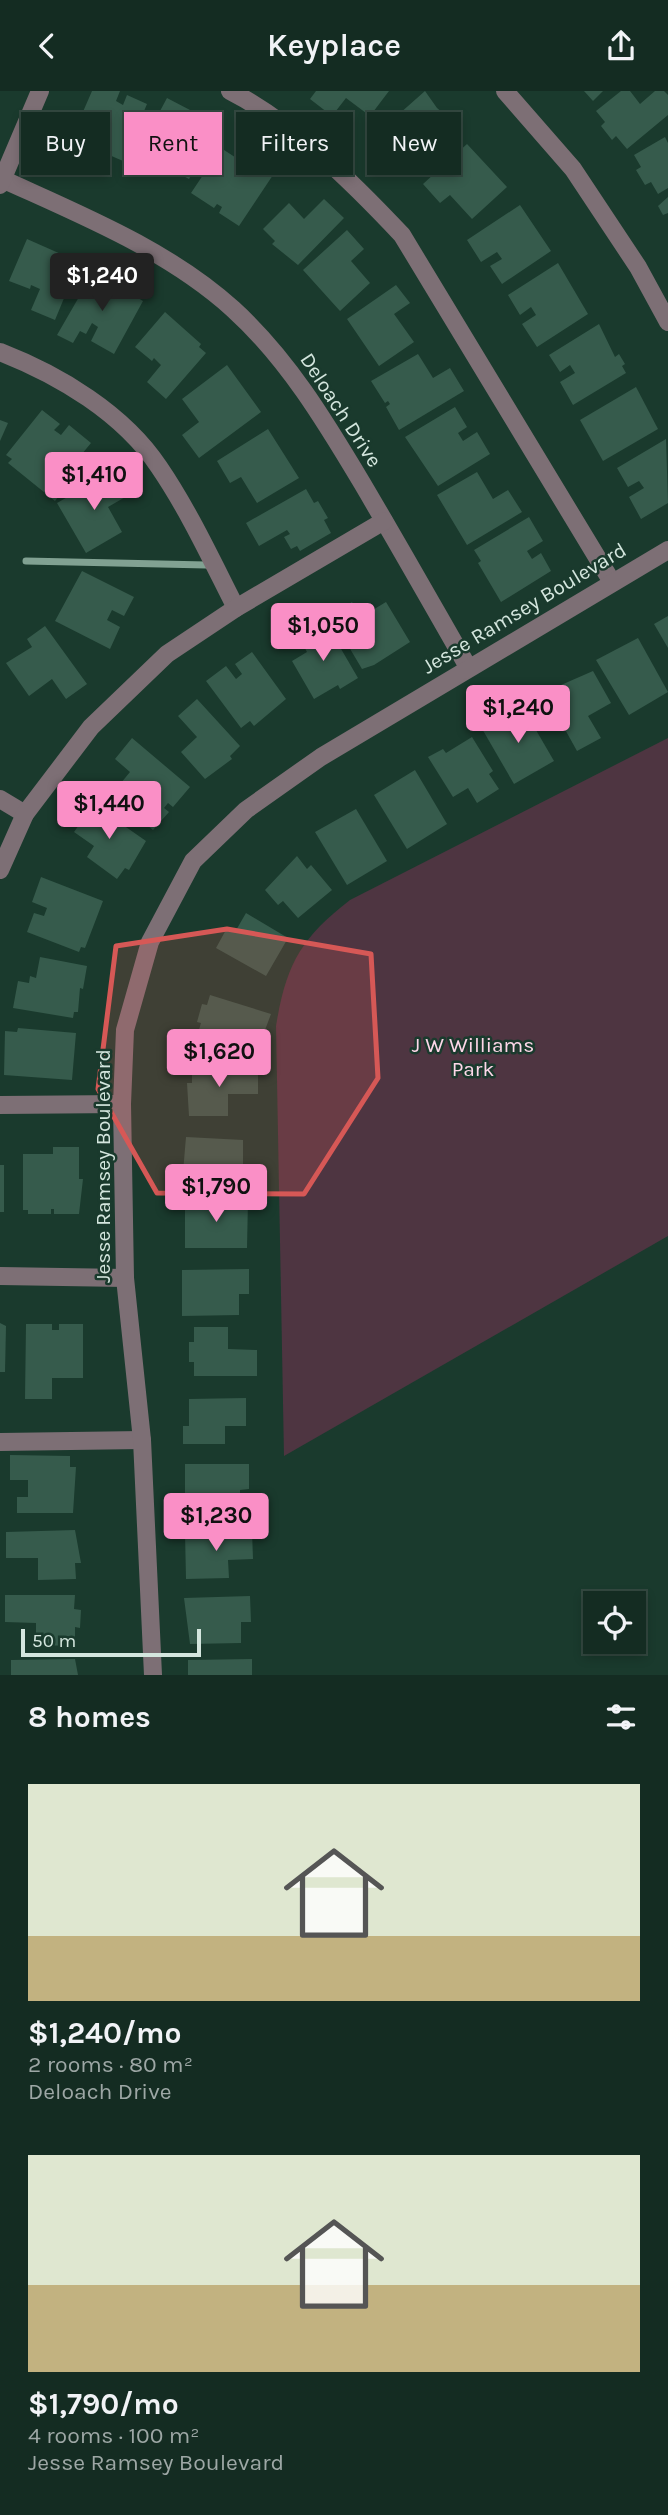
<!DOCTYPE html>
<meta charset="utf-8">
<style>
body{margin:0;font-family:Karla,sans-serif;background:#1d342a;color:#f1f3f6;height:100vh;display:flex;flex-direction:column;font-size:26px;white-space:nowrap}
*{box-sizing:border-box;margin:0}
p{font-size:23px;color:#9da7a5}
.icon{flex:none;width:38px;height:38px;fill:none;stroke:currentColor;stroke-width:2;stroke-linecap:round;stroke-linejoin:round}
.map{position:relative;height:1584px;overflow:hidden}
.drawer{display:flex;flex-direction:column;background:#142c22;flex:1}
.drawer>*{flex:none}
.banner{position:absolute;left:21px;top:21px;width:626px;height:63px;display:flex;gap:14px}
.buttons{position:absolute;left:583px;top:1500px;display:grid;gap:14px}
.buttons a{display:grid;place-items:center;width:63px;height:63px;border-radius:0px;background:#142c22;box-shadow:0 4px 10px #0003,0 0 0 2px #334840;font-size:35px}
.scale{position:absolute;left:21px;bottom:18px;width:180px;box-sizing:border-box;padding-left:7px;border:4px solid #d4e6de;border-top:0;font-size:19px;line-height:24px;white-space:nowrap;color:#d4e6de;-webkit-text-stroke:5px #1a3a2d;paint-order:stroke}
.price{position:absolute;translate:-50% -60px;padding:0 16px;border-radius:7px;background:#fa8fc6;color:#111;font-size:23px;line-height:46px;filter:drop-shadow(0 2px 4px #0008)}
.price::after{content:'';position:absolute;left:50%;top:42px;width:21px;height:16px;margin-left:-10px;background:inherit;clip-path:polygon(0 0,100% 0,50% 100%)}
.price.on{background:#222;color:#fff}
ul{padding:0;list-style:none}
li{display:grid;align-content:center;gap:14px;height:371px;padding:0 28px}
li span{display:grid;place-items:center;height:217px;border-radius:0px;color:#555}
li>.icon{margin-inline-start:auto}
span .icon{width:126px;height:126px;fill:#fffc;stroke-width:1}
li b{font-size:30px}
h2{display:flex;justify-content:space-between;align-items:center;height:84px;padding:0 28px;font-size:30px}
.tag{padding:0 24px;border-radius:0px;background:#142c22;box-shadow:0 4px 10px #0003,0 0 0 2px #334840;font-size:24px;line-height:63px}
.tag.on{background:#fa8fc6;color:#111}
header{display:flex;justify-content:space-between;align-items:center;height:91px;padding:0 28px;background:#142c22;font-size:32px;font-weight:600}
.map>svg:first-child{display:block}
.green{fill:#4e3541}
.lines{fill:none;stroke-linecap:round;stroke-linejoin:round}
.stream{stroke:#81a192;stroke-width:7}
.building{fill:#365b4c}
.minor{stroke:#7d6f75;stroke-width:18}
.marked{fill:#d65856;fill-opacity:0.2;stroke:#d65856;stroke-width:5;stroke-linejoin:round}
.labels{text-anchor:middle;stroke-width:5;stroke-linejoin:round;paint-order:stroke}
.street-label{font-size:21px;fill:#d4e6de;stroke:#1a3a2d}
.park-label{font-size:21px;fill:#fed7e9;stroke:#1a3a2d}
</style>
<header><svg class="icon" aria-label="back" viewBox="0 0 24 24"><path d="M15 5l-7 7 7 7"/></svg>Keyplace<svg class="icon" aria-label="share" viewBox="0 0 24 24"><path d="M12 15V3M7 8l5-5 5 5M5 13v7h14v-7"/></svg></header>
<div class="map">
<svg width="668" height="1584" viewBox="0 0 668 1584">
<rect width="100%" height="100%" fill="#1a3a2d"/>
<!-- green -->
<path class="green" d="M668,647V1145L284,1365L276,935C286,873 301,847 350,809Z"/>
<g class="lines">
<!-- stream -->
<path class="stream" d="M26,470L206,474"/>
</g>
<!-- building -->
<g class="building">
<path d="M92,0H120L116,10L123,14L127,4L147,13L123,70L100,60L102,56L98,54L97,57L72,46Z"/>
<path d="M316,0H389L370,25L346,7L332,25L310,8Z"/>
<path d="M425,0L437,17L456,33L453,36L460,43L415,84L397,66L411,54L390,31Z"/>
<path d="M584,0H603L593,10Z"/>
<path d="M621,0H630L640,13L655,0H664L668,4V24L627,58L616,45L612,49L601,35L605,31L596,20Z"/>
<path d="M167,7L190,19L180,39L190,44L192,40L209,50L189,88L138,61Z"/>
<path d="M665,46L668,52V97L658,103L651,91L645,94L636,79L641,76L634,64Z"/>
<path d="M467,53L507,96L472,128L450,104L440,112L423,93Z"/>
<path d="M221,57L247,74L258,57L281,72L239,135L219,122L222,116L217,113L214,117L191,102Z"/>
<path d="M668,106V122L663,124L658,115Z"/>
<path d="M324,108L344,127L298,174L272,153L275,150L263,138L289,112L304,128Z"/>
<path d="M520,114L551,160L502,193L490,175L502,168L497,161L481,171L467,149Z"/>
<path d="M347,139L364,158L351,170L370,192L340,220L303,179Z"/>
<path d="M27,148L79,171L55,229L31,219L40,198L31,194L30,198L9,190Z"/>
<path d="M558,172L588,223L537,256L522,233L536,224L531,216L520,224L508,204Z"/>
<path d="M94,180L143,210L114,263L91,250L98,236L92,232L86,243L80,240L73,252L57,244Z"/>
<path d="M396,194L410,212L394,223L414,251L379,275L347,228Z"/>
<path d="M165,221L201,253L199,256L206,262L166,308L147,291L161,274L154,267L152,270L135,256Z"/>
<path d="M599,233L615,266L619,263L625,273L622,275L626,282L573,314L560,291L575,282L570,274L560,281L549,264Z"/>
<path d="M418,263L433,287L450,277L464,300L399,339L386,316L390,313L388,310L385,312L371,290Z"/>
<path d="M227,274L261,321L199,367L182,344L199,331L182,308Z"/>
<path d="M636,296L658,338L603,370L580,329Z"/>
<path d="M455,316L467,336L458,342L463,350L477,341L490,363L438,395L405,346Z"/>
<path d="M42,319L60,333L54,339L61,344L69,334L91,352L63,386L69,392L55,410L8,372L12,368L6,364Z"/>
<path d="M0,329L8,332L0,350Z"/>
<path d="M268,338L299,387L257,412L241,386L230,392L217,370Z"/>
<path d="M666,348L668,412L641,428L629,406L644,397L639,390L628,396L617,377Z"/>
<path d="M113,380L127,405L108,416L122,441L86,462L57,412Z"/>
<path d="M477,381L493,408L508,399L522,421L467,454L437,404Z"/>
<path d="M306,398L314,412L318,410L328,427L324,429L331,442L300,460L297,455L291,458L284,446L290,443L287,439L259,455L246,432Z"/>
<path d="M529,426L543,450L527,460L532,468L541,462L551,480L501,511L478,472L481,470L474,459Z"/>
<path d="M82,480L134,506L124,525L112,519L107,529L120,536L110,558L55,530Z"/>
<path d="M352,511L361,526L386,511L410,551L374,574L362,578L330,524Z"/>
<path d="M668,525V557L654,533Z"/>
<path d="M320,531L333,554L337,551L358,587L340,598L338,594L314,608L292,570L307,561L298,544Z"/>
<path d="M45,535L87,593L66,608L52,588L29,605L6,572L32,556L27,548Z"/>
<path d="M638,547L668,601L629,624L596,569Z"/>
<path d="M252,561L286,608L254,635L250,630L241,637L206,590L226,575L236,588L242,583L235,573Z"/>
<path d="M593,580L611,612L588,625L601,647L577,660L547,606L562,597L561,594Z"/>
<path d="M197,608L240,655L230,665L232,668L205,688L181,661L197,646L178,625Z"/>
<path d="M522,615L554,670L514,693L481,636Z"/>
<path d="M472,646L493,680L489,683L499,698L477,712L468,697L453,706L428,666L443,658L446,662Z"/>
<path d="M132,647L190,696L173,716L168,712L164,717L169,721L153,739L111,704L130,681L115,668Z"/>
<path d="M415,679L447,733L407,758L374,704Z"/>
<path d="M90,711L146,750L129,779L125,777L117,788L87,766L94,755L74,741L79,734L75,732Z"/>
<path d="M356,718L387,770L347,794L315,741Z"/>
<path d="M297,765L307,778L311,774L332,799L298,827L283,810L278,814L265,799Z"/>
<path d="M41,786L103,810L85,857L81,856L79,861L27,841L34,822L44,825L47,817L32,811Z"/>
<path d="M246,822L288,847L266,885L216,857L227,837L235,841Z"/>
<path d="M40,866L87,875L83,898L80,897L78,921H74L73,927L13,917L18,890L29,892L30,885L36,887Z"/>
<path d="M210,904L271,923L256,963L197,945L201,932L197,931L202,913L207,914Z"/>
<path d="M18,937L76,942L72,989L4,984L5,940L17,941Z"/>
<path d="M192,976L258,977V1003H228V1025H189L187,992H192Z"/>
<path d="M186,1046L243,1049V1074H237V1089H226V1093H182Z"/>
<path d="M53,1056H79V1088H83L79,1123H54V1118H51V1123H28V1119H23V1063H53Z"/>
<rect x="0" y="1074" width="4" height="47"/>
<path d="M185,1109H248L247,1157H185Z"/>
<path d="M249,1178V1203H239V1224L182,1225V1179Z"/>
<path d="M0,1232L6,1235L5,1281H0Z"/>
<path d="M26,1233H52V1239H59V1233H83V1287H52V1308H25Z"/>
<path d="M194,1236H228V1258L257,1259V1285H194V1271H189V1251H194Z"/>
<path d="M246,1307V1335H225V1353H183V1335H189V1308Z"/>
<path d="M10,1364L70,1365V1376H76L73,1422H17V1406H28V1389H10Z"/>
<path d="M185,1373H249V1398L240,1399V1420H189V1404H185Z"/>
<path d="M75,1439L81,1472H75L76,1488L38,1489V1467H6V1441Z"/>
<path d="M252,1440L253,1468L228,1469L229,1487L186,1488L185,1442Z"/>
<path d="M5,1504H75L74,1518L81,1519L80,1537L75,1536V1555L36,1554V1532L5,1531Z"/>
<path d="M250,1505L251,1531H241V1552L190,1553L184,1507Z"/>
<path d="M75,1568L78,1584H11V1569Z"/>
<path d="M252,1568V1584H188V1569Z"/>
</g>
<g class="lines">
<!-- minor -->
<g class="minor">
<path d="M230,0C293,32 353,92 402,144L612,491"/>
<path d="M505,0L573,78L638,176L668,231"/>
<path d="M2,88C81,124 168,159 233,218C287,267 325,330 362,392C398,453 433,515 468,576"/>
<path d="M0,94L40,0"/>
<path d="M0,261C59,284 123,322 159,376C189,420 212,470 236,517"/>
<path d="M0,708L25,723"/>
<path d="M0,779L25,723L91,636L167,563L236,517L384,430"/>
<path d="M0,1014L122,1013"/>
<path d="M0,1185L125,1187"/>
<path d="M0,1351L142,1349"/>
<path d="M153,1584L142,1349L125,1187L122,1013L125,939L150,851L193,770L246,719L321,666L668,459"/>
</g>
</g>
<!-- marked area -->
<path class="marked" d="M227,838L371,863L378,987L304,1103L157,1102L98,998L116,855Z"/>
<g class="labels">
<!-- street labels -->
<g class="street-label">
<text transform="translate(341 319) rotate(57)" y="7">Deloach Drive</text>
<text transform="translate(524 517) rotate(-31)" y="7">Jesse Ramsey Boulevard</text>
<text transform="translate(103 1075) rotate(-90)" y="7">Jesse Ramsey Boulevard</text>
</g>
<!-- park labels -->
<g class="park-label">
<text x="473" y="961">J W Williams<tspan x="473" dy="24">Park</tspan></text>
</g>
</g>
</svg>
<div class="buttons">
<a><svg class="icon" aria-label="locate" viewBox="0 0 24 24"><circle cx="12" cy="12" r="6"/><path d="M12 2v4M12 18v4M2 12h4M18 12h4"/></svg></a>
</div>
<div class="scale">50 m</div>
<b class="price on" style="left:102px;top:222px">$1,240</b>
<b class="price" style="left:94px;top:421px">$1,410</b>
<b class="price" style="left:323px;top:572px">$1,050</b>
<b class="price" style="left:518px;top:654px">$1,240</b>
<b class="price" style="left:109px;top:750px">$1,440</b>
<b class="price" style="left:219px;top:998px">$1,620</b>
<b class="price" style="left:216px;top:1133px">$1,790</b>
<b class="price" style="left:216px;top:1462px">$1,230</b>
<div class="banner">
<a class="tag">Buy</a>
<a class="tag on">Rent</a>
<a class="tag">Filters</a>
<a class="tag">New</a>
</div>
</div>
<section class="drawer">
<h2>8 homes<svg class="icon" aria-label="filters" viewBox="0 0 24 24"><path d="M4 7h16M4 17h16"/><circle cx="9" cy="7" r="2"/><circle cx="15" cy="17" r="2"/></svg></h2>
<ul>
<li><span style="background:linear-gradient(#dfe7d0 70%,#c2b280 0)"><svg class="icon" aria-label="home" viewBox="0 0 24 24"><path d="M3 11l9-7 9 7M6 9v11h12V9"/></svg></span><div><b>$1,240/mo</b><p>2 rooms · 80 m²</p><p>Deloach Drive</p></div></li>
<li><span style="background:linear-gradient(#dfe7d0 60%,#c2b280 0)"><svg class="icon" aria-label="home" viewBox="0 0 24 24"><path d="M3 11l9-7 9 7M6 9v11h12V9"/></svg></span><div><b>$1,790/mo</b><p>4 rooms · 100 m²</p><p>Jesse Ramsey Boulevard</p></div></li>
</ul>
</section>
